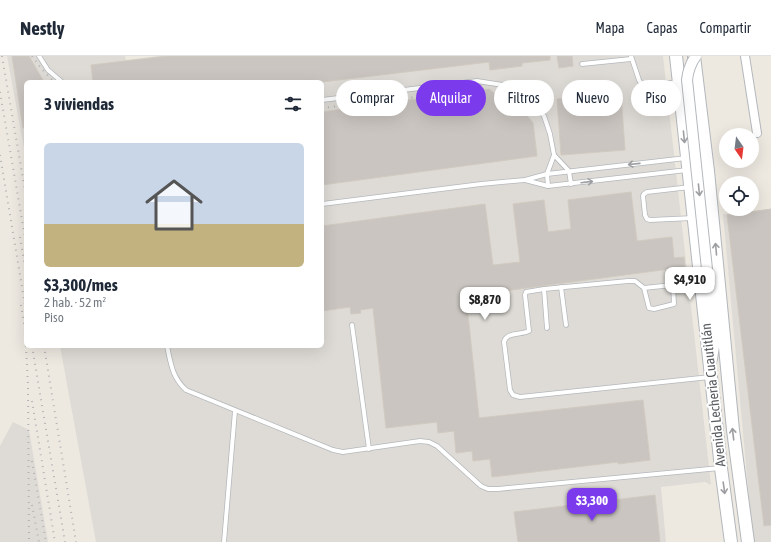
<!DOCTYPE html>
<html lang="es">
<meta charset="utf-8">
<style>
body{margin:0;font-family:"Asap Condensed",sans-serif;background:#f6f6f7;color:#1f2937;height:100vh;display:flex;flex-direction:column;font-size:15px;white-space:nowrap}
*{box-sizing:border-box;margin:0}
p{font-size:13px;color:#747a83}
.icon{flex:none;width:22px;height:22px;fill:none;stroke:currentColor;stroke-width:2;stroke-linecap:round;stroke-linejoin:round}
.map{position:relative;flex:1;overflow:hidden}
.sheet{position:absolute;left:24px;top:24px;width:300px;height:268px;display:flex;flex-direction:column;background:#fff;border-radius:6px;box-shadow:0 4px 16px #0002}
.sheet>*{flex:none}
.top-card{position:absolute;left:336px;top:24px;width:375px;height:36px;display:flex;gap:8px}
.needle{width:26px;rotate:166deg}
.tools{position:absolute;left:719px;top:72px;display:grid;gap:8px}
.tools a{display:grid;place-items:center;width:40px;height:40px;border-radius:50%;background:#fff;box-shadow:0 4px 16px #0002;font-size:20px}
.price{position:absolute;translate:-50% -34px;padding:0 9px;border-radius:8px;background:#fff;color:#222;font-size:13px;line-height:26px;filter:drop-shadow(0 1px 2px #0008)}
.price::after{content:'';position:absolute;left:50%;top:24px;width:12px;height:9px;margin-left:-6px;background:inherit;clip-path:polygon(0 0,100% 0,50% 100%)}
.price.active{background:#7c3aed;color:#fff}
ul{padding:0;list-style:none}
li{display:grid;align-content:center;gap:8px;height:212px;padding:0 20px}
li span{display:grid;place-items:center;height:124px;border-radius:6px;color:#555}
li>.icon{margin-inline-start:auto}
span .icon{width:72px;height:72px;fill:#fffc;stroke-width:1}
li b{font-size:17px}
h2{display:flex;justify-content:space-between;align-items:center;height:48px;padding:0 20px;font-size:17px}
.chip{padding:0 14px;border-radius:18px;background:#fff;box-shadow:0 4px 16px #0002;font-size:14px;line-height:36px}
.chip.active{background:#7c3aed;color:#fff}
header{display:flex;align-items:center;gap:24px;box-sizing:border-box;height:56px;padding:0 20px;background:#fff;border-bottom:1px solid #e0e1e3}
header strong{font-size:19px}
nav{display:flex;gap:22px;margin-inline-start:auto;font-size:14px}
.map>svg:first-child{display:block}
.industrial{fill:#dedbd6}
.building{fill:#cac5c0;stroke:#d1cabf}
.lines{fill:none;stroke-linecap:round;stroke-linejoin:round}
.service-casing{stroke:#b4b8bc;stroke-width:5.5}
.minor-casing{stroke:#b4b8bc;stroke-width:10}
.tertiary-casing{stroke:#b4b8bc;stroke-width:12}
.secondary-casing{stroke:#b3b7bc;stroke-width:14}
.service{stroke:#fff;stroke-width:4}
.minor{stroke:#fff;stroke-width:8}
.tertiary{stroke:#fff;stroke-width:10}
.secondary{stroke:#fff;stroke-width:12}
.rail{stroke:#b2b3b3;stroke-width:2;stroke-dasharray:1 5;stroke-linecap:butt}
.tertiary-bridge-casing{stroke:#b4b8bc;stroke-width:12;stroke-linecap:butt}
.tertiary-bridge{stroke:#fff;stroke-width:10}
.oneway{stroke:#9c9ea1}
.labels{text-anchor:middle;stroke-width:4;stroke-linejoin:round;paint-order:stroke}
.street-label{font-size:14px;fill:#5a5e62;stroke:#fff}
</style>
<header>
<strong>Nestly</strong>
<nav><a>Mapa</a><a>Capas</a><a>Compartir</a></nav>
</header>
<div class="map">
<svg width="771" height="486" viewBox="0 0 771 486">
<rect width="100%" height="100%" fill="#ede9e1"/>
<!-- industrial -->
<g class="industrial">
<path d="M7,0H125L126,4L158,0H663L711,429L705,426L661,431L666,486H96L60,290H322V26H26V103Z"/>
<path d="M771,154V486H753L723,158Z"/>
<path d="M13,366L29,374L48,486H0V390Z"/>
</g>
<!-- building -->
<g class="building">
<path d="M12,0H29L44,26H26V72H23Z"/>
<path d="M168,0H550V4L522,7V10L490,14L489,6L322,26H93L91,9Z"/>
<path d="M557,0H572L573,10L559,12Z"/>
<path d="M489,33L501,43L503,53L515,52L525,57L533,67L537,100L322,129V56Z"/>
<path d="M621,38L625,94L561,99L557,43Z"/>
<path d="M631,136L637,185L672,181L674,202L684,201L685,211L466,240L479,362L643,344L650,404L618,408V406L492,421L490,403L473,405L472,395L456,397L454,375L438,377L437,366L386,372L373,252L360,254L361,257L351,258L350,251L322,255V170L485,148L493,209L520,206L513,148L544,144L548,176L571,173L568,144Z"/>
<path d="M771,153V469L764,470L727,159Z"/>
<path d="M655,439L660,486H518L514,456Z"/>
</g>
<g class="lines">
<!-- service casing -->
<g class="service-casing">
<g id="service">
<path d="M39,0L48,14L62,26"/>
<path d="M631,0L639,24L642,29L648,30L678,26"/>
<path d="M582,8L631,3"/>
<path d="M322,44L477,25L503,29L534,48L544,60L550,78L554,99L569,115L571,128"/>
<path d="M525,124L548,130L687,114"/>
<path d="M548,130L547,118L554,99"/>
<path d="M690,131L647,136L644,138L643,140L645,159L647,163L650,164L693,162"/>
<path d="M322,148L481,128L525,124L547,118L686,102"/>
<path d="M561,231L566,269"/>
<path d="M644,232L649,252L654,253L674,248L673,229"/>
<path d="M544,233L526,236L525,239L529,275C521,279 506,276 504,286L510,334L513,339L520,341L710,321"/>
<path d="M352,269L369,393"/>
<path d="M547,272L544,233L628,225H635L644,232L700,226"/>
<path d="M167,290C171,308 172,321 186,334L333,394L343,396L420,385L429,386L437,390L481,430L488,433H498L720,412"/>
<path d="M224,486L235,355"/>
</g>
</g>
<!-- minor casing -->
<g class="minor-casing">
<path id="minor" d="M745,0L757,77"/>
</g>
<!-- tertiary casing -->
<g class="tertiary-casing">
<path id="tertiary" d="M709,232L715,284L712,303"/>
</g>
<!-- secondary casing -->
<g class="secondary-casing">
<g id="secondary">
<path d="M676,0L721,412L731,486"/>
<path d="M694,0L708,115L733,374L748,486"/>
</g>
</g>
<!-- service -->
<use href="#service" class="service"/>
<!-- minor -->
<use href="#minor" class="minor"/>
<!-- tertiary -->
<use href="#tertiary" class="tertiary"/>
<!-- secondary -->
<use href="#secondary" class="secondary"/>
<!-- rail -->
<g class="rail">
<path d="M2,0L26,140"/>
<path d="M32,0L40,11L54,26"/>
<path d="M0,36L26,187"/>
<path d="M322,52L484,33"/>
<path d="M0,99L26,255"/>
<path d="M20,181L26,216"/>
<path d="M21,249L26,280"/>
<path d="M26,290L28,330L29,486"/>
<path d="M32,290L65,486"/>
<path d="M44,290L76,486"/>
<path d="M32,345L55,486"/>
<path d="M32,405L46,486"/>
<path d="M32,449L39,486"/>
</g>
<!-- tertiary-bridge casing -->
<g class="tertiary-bridge-casing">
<path id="tertiary-bridge" d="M696,0C690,8 688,15 687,24L709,232"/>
</g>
<!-- tertiary-bridge -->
<use href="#tertiary-bridge" class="tertiary-bridge"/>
</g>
<!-- one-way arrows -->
<defs><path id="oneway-shaft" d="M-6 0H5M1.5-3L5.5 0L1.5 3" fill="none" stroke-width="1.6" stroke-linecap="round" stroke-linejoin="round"/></defs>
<g class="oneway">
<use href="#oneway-shaft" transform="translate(684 81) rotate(84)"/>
<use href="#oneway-shaft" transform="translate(634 108) rotate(174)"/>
<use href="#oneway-shaft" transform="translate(587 126) rotate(-7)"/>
<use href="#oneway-shaft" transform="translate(699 134) rotate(84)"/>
<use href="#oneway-shaft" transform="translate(716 193) rotate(-95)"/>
<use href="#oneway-shaft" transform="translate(733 378) rotate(-97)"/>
<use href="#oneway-shaft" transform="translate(724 432) rotate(82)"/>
</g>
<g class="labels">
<!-- street labels -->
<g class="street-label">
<text transform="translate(713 339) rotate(-96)" y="5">Avenida Lecheria Cuautitlán</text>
</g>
</g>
</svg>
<div class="tools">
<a><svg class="needle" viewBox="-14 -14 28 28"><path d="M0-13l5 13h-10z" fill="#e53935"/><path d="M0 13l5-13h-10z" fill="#747a83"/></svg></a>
<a><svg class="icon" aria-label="locate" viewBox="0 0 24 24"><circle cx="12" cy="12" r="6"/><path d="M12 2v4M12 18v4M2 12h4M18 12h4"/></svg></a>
</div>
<b class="price" style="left:690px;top:245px">$4,910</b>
<b class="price" style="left:485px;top:265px">$8,870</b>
<b class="price active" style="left:592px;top:466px">$3,300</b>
<div class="top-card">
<a class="chip">Comprar</a>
<a class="chip active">Alquilar</a>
<a class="chip">Filtros</a>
<a class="chip">Nuevo</a>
<a class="chip">Piso</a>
</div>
<section class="sheet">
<h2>3 viviendas<svg class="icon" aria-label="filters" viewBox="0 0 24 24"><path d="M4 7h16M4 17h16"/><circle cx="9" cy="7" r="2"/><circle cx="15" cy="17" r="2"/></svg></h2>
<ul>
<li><span style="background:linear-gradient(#c9d6e8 65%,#c2b280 0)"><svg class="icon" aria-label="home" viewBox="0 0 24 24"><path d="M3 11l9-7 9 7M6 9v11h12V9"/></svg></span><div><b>$3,300/mes</b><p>2 hab. · 52 m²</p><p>Piso</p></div></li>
</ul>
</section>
</div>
